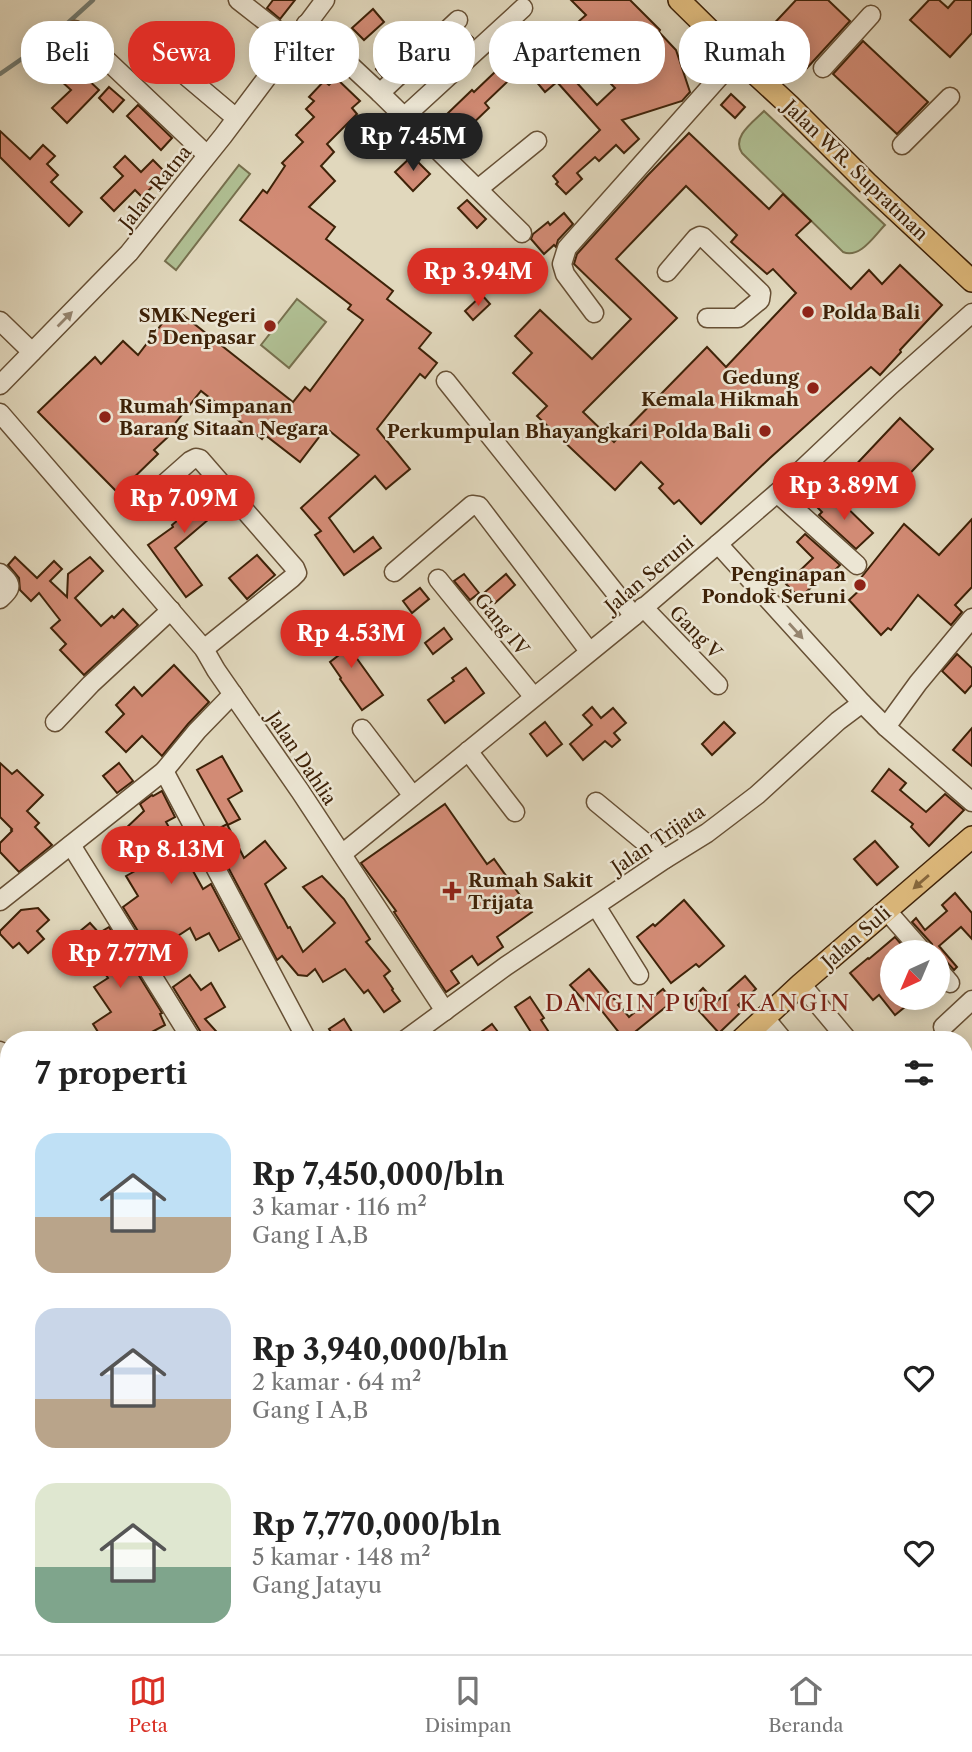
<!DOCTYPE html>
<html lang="id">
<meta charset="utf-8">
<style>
body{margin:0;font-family:"Libre Caslon Text",serif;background:#f2f2f2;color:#222;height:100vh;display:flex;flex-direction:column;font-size:26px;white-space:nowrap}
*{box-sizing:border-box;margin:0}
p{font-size:23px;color:#767676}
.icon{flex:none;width:38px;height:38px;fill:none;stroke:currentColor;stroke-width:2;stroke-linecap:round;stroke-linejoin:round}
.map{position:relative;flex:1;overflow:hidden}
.side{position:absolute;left:0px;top:1031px;width:973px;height:625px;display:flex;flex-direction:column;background:#fff;border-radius:28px 28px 0 0;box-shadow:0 4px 18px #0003}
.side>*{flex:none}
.hud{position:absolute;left:21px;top:21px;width:931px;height:63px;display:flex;gap:14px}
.needle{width:46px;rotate:224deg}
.buttons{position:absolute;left:880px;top:940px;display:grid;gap:14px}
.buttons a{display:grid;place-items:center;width:70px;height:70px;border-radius:50%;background:#fff;box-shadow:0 4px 18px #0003;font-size:35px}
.price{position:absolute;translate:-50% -60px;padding:0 16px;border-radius:24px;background:#d93025;color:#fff;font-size:23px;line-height:46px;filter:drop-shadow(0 2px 4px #0008)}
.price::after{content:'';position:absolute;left:50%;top:42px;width:21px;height:16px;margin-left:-10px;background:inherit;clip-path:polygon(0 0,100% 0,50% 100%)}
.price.on{background:#222;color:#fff}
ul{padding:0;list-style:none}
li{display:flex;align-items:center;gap:21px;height:175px;padding:0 35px}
li span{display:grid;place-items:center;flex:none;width:196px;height:140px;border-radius:21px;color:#555}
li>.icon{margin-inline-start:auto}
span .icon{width:84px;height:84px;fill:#fffc;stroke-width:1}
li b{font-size:30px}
h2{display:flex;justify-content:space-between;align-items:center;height:84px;padding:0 35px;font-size:30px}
.pill{padding:0 24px;border-radius:28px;background:#fff;box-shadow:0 4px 18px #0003;font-size:24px;line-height:63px}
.pill.on{background:#d93025;color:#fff}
.tab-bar{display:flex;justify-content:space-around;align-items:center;height:98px;border-top:2px solid #e0e0e0;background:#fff;font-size:19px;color:#767676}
.tab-bar a{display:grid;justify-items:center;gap:4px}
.tab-bar .on{color:#d93025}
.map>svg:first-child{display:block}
.green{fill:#b0bf93;stroke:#77704e;stroke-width:2}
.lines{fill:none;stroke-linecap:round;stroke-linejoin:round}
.stream{stroke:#737c72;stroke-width:4.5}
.building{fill:#d28b75;stroke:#3e2208;stroke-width:2;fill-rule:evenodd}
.minor-casing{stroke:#675035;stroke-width:21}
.major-casing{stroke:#3e2208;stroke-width:24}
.minor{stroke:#ece6d4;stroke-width:18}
.major{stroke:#e0bc7e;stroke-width:21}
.oneway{fill:#95846e}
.oneway2{fill:#87673d}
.poi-dot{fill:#8f2418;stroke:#ece6d4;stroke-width:2.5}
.labels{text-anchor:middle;stroke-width:5;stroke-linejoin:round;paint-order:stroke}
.street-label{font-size:19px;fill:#3e2208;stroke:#ece6d4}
.poi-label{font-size:19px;font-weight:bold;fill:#3e2208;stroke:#ece6d4;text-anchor:end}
.quarter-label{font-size:23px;letter-spacing:2px;fill:#7a1f14;stroke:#ece6d4}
</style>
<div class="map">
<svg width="972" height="1654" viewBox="0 0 972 1654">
<rect width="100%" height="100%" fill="#e1d8bd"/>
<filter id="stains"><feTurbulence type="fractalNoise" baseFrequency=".00286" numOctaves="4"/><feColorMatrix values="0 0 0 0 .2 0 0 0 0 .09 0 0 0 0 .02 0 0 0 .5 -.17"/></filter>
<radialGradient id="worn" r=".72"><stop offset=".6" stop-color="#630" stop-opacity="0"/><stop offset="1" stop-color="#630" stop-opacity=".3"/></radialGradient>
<!-- green -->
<g class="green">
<path d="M764,111L885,225C874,236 860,259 843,252L742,153C731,137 753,122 764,111Z"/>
<path d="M239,165L250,174L176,270L165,261Z"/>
<path d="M297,299L326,322L289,368L261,345Z"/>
</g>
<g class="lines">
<!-- stream -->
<path class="stream" d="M0,74L49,40L93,0"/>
</g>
<!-- building -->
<g class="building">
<path d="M273,0H295L280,19L267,8Z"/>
<path d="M571,0H630L660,30L659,32L676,50L690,92L682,101L622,120L639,139L624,153L616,145L599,161L595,157L577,173L582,179L566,194L556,184L558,182L553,176L600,130L557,82L545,92L535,80L571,49L560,38L586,15ZM585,57L615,88L597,105L568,73Z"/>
<path d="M796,0H828L850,21L807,68L767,31Z"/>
<path d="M929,0H939L948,8L955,0H972V33L950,57L910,20Z"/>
<path d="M373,9L384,22L364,40L352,28Z"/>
<path d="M465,30L473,38L456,54L448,46Z"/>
<path d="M863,41L928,102L897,134L833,74Z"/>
<path d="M403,44L409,50L382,76L376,69Z"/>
<path d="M518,50L529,61L485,103L489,108L464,132L447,114L472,90L474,92Z"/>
<path d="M84,56L94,65L84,76L99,90L67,123L52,108L71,90L60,80Z"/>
<path d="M336,78L360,101L352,108L357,114L327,144L334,152L321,166L335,181L309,207L335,227L326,239L393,291L387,299L431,333L419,348L437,363L425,378L420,374L377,429L410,469L386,489L375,476L329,518L354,552L373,537L381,548L344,575L315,535L321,531L301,508L359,455L326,428L300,462L265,435L262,439L201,391L169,431L171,434L154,450L158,454L118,493L38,412L95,357L101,364L123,341L138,355L174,308L293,402L305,387L310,391L363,320L348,309L351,305L240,220L263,190L267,193L285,166L282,163L303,142L296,135L314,117L306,109L314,101L309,97L324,81L329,85Z"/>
<path d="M109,87L124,100L113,112L99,98Z"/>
<path d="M731,94L745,107L735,118L721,105Z"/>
<path d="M138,105L172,138L161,150L127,116Z"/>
<path d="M0,131L30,159L43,145L55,156L47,164L58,175L51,182L82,212L69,226L0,157Z"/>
<path d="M689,133L769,209L783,194L811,221L796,235L851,289L869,270L882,284L900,265L942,305L900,350L901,352L880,375L871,367L770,458L701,524L679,500L674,504L659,488L663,484L641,462L615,490L537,416L547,406L513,373L532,353L515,336L540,310L592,359L631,319L574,264L577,254L648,175ZM686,186L737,235L731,242L767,274L773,269L796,293L726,367L707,347L614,442L583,412L677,318L616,259Z"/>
<path d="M125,156L141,172L153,160L166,173L142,197L135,190L114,211L101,198L123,176L114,167Z"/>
<path d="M412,156L430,174L413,191L395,172Z"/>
<path d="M467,200L486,219L477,228L458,208Z"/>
<path d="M564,213L573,224L558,240L556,247L554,245L544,254L531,239L533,234L548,222L550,225Z"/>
<path d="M482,295L490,304L473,320L465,311Z"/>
<path d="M900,418L933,449L882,503L849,472Z"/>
<path d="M185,481L203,499L210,494L222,508L175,548L202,585L186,597L148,545L173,527L172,525L184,515L166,497Z"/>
<path d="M828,497L833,500L836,497L873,533L856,549L819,515L822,512L818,508Z"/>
<path d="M972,519V587L955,605L962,612L951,625L918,595L891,630L888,628L881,635L849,600L866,584L860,579L904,524L939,555Z"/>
<path d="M805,534L840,565L830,575L827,572L800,598L786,584L813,558L797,542Z"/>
<path d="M257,555L275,575L247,599L229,578Z"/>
<path d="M15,557L37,578L54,561L62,569L50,581L67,597L68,574L90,557L103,571L75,598L101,626L112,616L114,618L123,609L138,625L84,675L60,650L66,644L51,628L60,620L39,593L31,601L20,590L19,578L8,565Z"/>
<path d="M464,574L479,593L470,600L454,581Z"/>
<path d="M506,574L515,585L495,603L485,592Z"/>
<path d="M420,588L429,599L412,613L403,601Z"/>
<path d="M330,621L383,695L362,710L340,679L341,678L330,662L339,655L320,628Z"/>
<path d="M444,628L452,639L433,654L425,643Z"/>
<path d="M957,654L972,668V685L965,693L942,671Z"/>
<path d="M174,665L209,702L188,724L162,756L142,736L126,752L106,732L124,714L116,705L134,687L142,696Z"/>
<path d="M466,668L484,693L445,723L428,700L454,681L452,678Z"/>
<path d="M592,707L601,718L613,708L626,723L614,733L620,740L612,747L605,741L583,760L570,744L592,725L583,715Z"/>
<path d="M545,722L562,744L547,756L530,734Z"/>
<path d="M724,722L735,733L712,755L702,744Z"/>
<path d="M972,728V766L953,750Z"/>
<path d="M222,756L242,791L228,799L240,819L228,825L197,770Z"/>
<path d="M0,763L12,774L17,770L43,795L27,811L39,823L35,827L52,845L19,872L0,852V843L12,831L11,830L12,829L0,817Z"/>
<path d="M119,763L133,781L117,793L103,776Z"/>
<path d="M889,769L906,783L900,790L926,812L945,794L964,810L929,846L911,827L913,824L872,791Z"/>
<path d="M162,791L175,817L166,822L203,889L211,884L240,939L219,951L209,933L196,940L190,928L167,943L165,939L149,949L123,907L138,896L126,876L153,861L135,839L133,841L123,831L144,811L140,804L152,795L153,796Z"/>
<path d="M445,804L487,864L494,859L532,912L497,937L503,947L478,965L472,956L451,971L459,983L446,992L394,912L396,911L361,863Z"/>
<path d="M227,824L244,858L265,841L286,868L265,884L288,928L290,927L303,952L335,923L303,887L322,876L344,899L370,939L366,942L390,971L384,976L393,989L392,990L400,1001L384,1012L368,990L364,993L345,969L323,982L315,969L307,976L298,975L282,956L277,960L210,833Z"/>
<path d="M875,841L898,867L877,885L854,859Z"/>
<path d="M955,893L972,913V939L961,927L939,946L957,967L954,970L946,961L938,958V952H934L932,944L912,922L916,918L925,930L947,911L942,905Z"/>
<path d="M684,900L724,946L699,967L696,964L671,983L637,937L653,924L655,926Z"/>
<path d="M38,908L49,920L37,931L44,939L28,953L19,943L13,948L0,934V931L21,910Z"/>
<path d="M90,923L99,933L109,927L162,1013L160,1014L165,1025L137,1040H103L93,1024L111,1012L94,987L108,978L84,943L82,945L74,936Z"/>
<path d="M895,937L908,952H892V998H916L895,1015L879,995L873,1000L850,973L868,958L869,959Z"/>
<path d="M589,969L629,1017L663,989L673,1001L625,1040L590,996L584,1001L570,985Z"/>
<path d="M190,975L201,990L211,983L225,1007L205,1019L224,1040H203L202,1034L173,987Z"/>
<path d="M745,976L756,989L738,1005L743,1010L719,1033L690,1001L703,988L716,1002Z"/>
<path d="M530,997L544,1018L541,1020L554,1040H536L515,1007Z"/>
<path d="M344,1019L357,1040H336L329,1029Z"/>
<path d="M492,1024L504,1040H470Z"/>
</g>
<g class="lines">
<!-- minor casing -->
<g class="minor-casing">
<g id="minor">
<path d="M238,0L292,42"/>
<path d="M306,24L380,93L522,233"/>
<path d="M75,30L207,155"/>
<path d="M153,48L236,118"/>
<path d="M823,68L871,15"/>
<path d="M380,93L458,20"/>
<path d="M404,117L523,8"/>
<path d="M902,145L950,97"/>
<path d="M478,189L537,141"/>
<path d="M667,272L696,238L700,236L703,237L761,293L760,300L738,318H707"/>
<path d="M594,313L565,274L562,264L567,248L737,57"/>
<path d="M0,321L32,352"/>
<path d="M446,381L634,616"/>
<path d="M0,385L129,253L223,136L325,0"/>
<path d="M0,413L204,649L216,670L300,791L445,1011"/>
<path d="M155,492L190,461L196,458L200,459L295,568L297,573L292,578L204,649"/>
<path d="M777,493L857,565"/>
<path d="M718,544L862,703L886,727L972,802"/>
<path d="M394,572L472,505L479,506L589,651"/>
<path d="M0,573C12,585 13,587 0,599"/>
<path d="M438,579L533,696"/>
<path d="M643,607L718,685"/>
<path d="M55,722L91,684L171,610"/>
<path d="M886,727L918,683L972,618"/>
<path d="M362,729L413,796"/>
<path d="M468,751L515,812"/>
<path d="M164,771L307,1040"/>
<path d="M596,802L665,859"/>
<path d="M71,845L192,1040"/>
<path d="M342,854L634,616L718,544L777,493L891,385L972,313"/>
<path d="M0,901L164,771L197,731L233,694"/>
<path d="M596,906L639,975"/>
<path d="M887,911L923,952"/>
<path d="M938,969L950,983"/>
<path d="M801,984L847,1039"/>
<path d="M765,1018L783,1040"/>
<path d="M943,1027L972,1000"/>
<path d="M405,1040L506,966L665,859L707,833L757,795L838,721L862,703"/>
<path d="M0,1051L9,1064"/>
<path d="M0,1167L9,1175"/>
<path d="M0,1233L9,1228"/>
<path d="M964,1266L972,1280"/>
<path d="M964,1316L972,1311"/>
<path d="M0,1365L9,1361"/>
<path d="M964,1401L972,1411"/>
<path d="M964,1458L972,1468"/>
<path d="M0,1476L9,1489"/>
<path d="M0,1614L7,1612L9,1615"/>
<path d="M964,1636L972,1647"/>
<path d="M26,1647L30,1654"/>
<path d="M529,1647L533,1654"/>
<path d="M663,1647L668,1654"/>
<path d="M719,1647L725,1654"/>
<path d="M869,1647L874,1654"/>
<path d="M232,1651L241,1647"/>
<path d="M43,1654L59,1647"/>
<path d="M428,1654L442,1647"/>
</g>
</g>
<!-- major casing -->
<g class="major-casing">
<g id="major">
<path d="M679,0L737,57L789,105L867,183L972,281"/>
<path d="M741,1040L801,984L972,837"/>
<path d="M0,1511L9,1506"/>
</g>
</g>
<!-- minor -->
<use href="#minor" class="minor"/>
<!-- major -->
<use href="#major" class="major"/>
</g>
<!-- one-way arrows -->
<defs><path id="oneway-solid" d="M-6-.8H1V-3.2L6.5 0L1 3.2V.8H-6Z" transform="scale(1.75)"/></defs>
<g class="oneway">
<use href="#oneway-solid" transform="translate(65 319) rotate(-45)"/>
<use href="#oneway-solid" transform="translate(796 631) rotate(48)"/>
</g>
<use class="oneway2" href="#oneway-solid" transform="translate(921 882) rotate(139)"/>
<!-- markers -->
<g class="poi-dot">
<circle cx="808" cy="312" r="7"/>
<circle cx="270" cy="326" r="7"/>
<circle cx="813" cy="388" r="7"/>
<circle cx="105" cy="417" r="7"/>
<circle cx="765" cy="431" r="7"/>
<circle cx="860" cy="585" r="7"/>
<path d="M448.5 880.5h7v7h7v7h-7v7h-7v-7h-7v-7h7z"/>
</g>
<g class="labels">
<!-- street labels -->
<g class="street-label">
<text transform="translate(856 170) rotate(44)" y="7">Jalan WR. Supratman</text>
<text transform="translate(155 187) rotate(-51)" y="7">Jalan Ratna</text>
<text transform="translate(649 574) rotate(-40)" y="7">Jalan Seruni</text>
<text transform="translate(502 624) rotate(51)" y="7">Gang IV</text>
<text transform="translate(696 632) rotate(46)" y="7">Gang V</text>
<text transform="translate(302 758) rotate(56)" y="7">Jalan Dahlia</text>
<text transform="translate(658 839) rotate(-34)" y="7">Jalan Trijata</text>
<text transform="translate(856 937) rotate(-41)" y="7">Jalan Suli</text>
</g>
<!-- poi labels -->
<g class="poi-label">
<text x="822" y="319" text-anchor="start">Polda Bali</text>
<text x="256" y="322">SMK Negeri<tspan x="256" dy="22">5 Denpasar</tspan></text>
<text x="799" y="384">Gedung<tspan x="799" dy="22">Kemala Hikmah</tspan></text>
<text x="119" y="413" text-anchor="start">Rumah Simpanan<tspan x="119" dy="22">Barang Sitaan Negara</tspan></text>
<text x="751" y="438">Perkumpulan Bhayangkari Polda Bali</text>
<text x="846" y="581">Penginapan<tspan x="846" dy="22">Pondok Seruni</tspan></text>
<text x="468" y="887" text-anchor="start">Rumah Sakit<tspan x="468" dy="22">Trijata</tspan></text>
</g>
<!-- quarter labels -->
<g class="quarter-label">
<text x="698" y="1011">DANGIN PURI KANGIN</text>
</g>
</g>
<rect width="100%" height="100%" filter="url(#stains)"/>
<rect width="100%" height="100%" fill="url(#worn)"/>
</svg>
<div class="buttons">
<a><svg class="needle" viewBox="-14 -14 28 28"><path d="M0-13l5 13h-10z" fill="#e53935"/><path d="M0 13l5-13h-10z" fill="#767676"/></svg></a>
</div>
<b class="price on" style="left:413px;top:173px">Rp 7.45M</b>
<b class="price" style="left:478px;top:308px">Rp 3.94M</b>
<b class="price" style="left:844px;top:522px">Rp 3.89M</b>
<b class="price" style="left:184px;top:535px">Rp 7.09M</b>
<b class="price" style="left:351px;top:670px">Rp 4.53M</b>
<b class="price" style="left:171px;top:886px">Rp 8.13M</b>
<b class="price" style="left:120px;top:990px">Rp 7.77M</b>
<div class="hud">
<a class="pill">Beli</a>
<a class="pill on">Sewa</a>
<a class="pill">Filter</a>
<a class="pill">Baru</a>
<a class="pill">Apartemen</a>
<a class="pill">Rumah</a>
</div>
<section class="side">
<h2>7 properti<svg class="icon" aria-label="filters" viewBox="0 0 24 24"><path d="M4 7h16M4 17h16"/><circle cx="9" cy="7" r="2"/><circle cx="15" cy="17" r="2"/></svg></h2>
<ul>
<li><span style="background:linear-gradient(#bfe0f5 60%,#b9a48a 0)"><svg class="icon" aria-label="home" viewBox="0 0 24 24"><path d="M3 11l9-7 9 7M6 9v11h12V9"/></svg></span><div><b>Rp 7,450,000/bln</b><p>3 kamar · 116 m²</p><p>Gang I A,B</p></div><svg class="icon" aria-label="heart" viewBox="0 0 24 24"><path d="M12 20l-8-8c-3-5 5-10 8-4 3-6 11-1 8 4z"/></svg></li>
<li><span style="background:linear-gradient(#c9d6e8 65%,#b9a48a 0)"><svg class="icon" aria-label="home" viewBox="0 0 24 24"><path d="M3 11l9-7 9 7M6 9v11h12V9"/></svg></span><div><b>Rp 3,940,000/bln</b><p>2 kamar · 64 m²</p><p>Gang I A,B</p></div><svg class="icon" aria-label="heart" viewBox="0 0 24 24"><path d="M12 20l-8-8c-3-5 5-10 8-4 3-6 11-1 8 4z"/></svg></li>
<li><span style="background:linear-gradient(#dfe7d0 60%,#7fa58c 0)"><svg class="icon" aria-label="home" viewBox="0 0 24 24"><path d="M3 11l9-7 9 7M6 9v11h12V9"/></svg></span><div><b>Rp 7,770,000/bln</b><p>5 kamar · 148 m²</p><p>Gang Jatayu</p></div><svg class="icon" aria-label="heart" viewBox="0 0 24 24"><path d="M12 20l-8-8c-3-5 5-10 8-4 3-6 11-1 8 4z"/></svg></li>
</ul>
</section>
</div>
<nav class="tab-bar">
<a class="on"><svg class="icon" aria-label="map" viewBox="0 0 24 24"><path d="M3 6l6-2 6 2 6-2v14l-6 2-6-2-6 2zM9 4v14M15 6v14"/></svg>Peta</a>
<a><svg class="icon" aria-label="saved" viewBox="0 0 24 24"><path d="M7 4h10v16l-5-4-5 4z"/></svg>Disimpan</a>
<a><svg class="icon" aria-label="home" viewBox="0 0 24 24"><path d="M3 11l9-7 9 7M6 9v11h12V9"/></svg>Beranda</a>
</nav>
